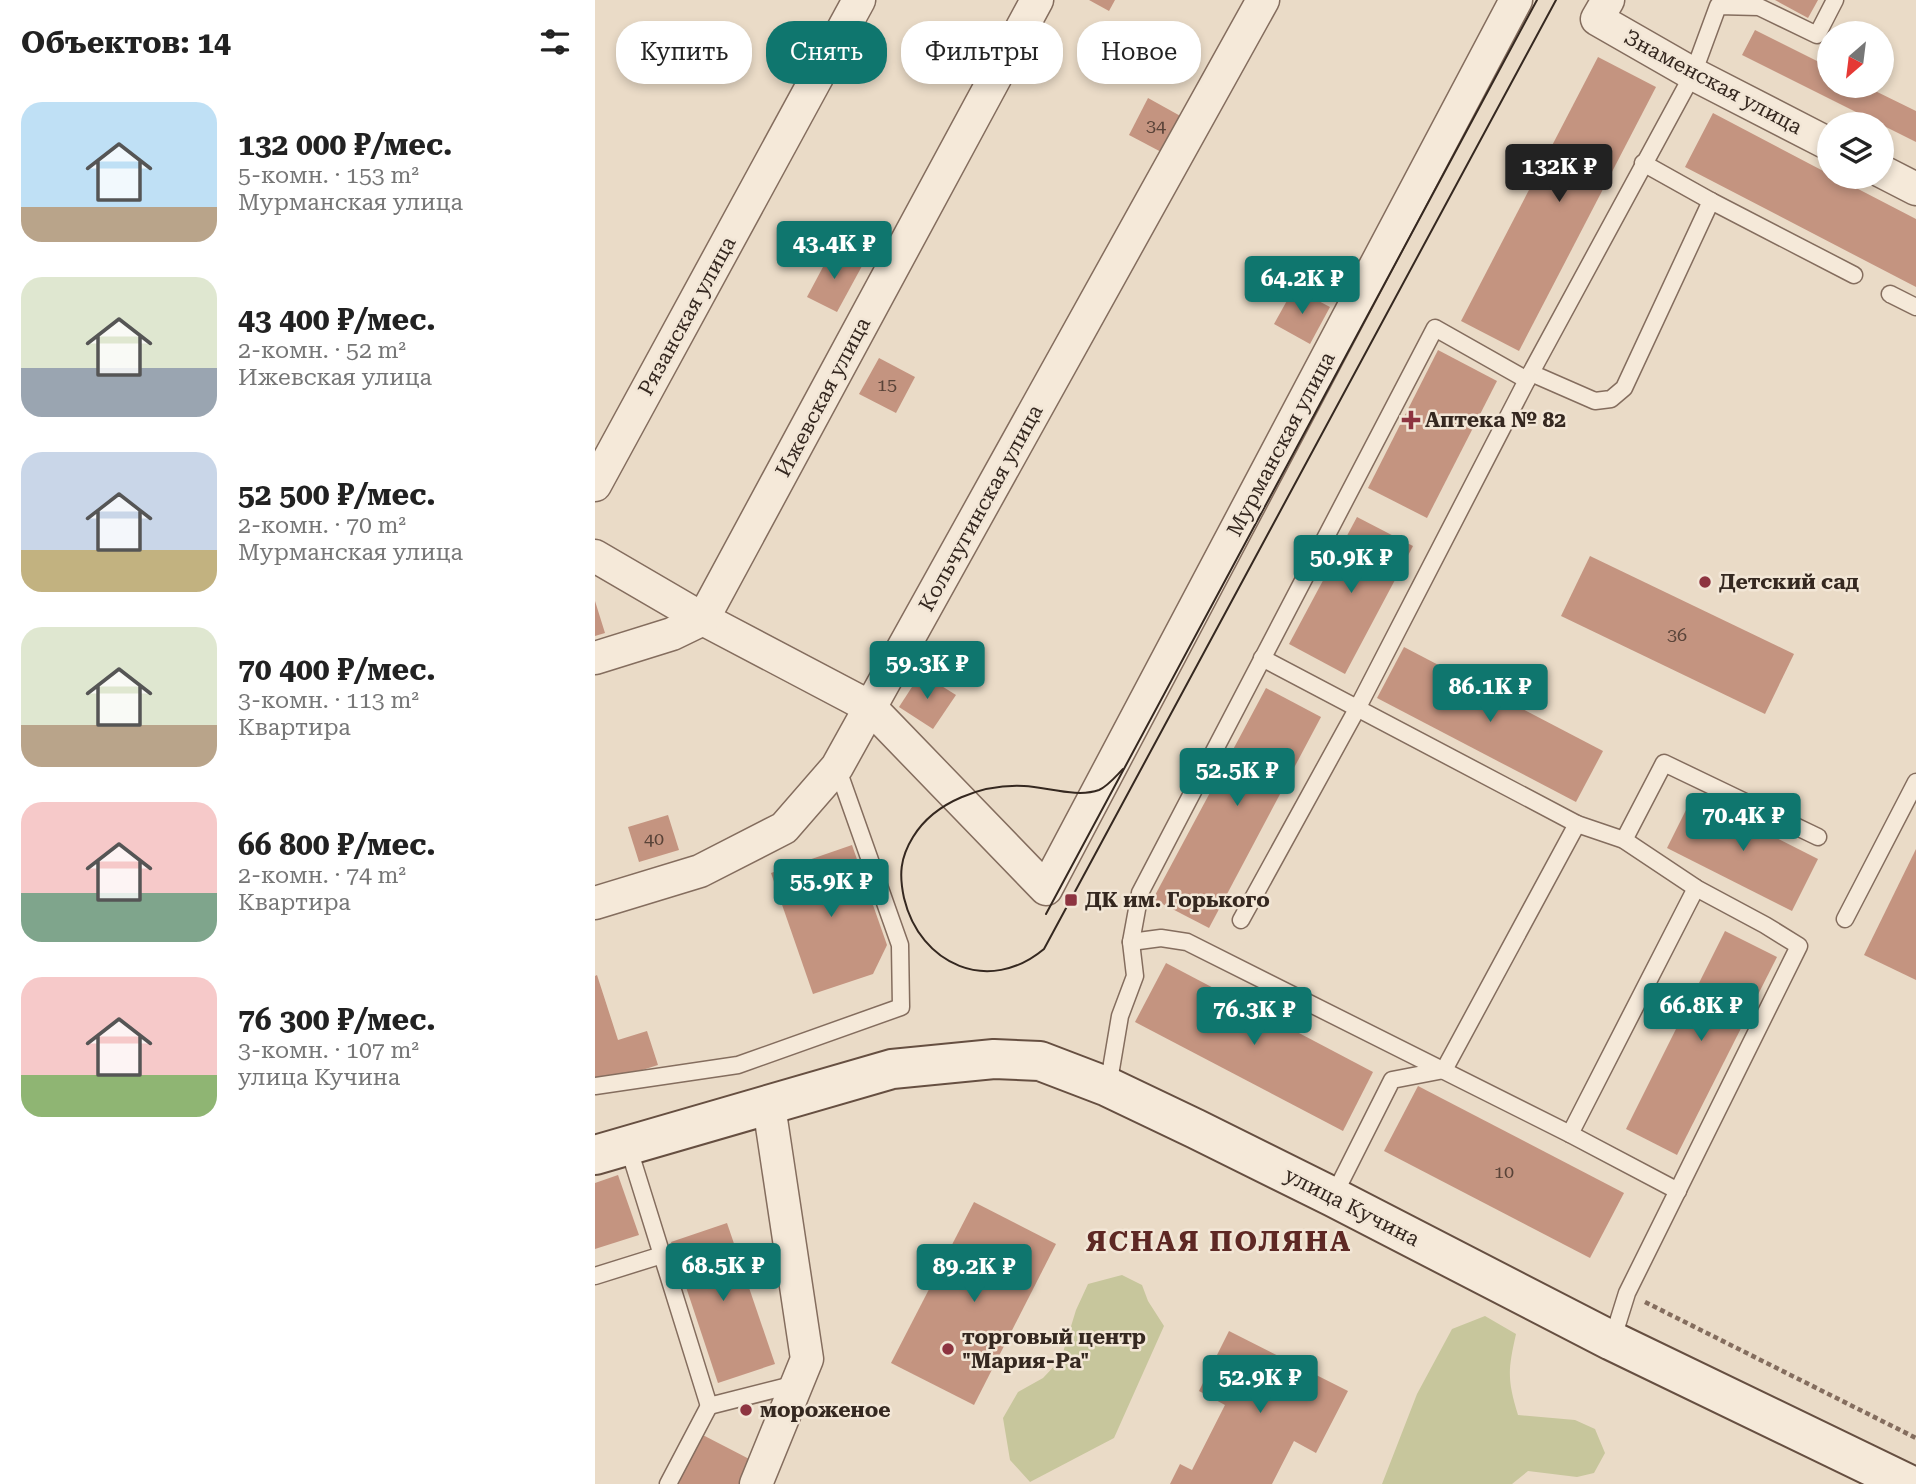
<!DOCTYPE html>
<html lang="ru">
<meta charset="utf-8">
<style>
body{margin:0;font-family:"Roboto Serif",serif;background:#f2f2f2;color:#222;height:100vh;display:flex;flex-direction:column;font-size:26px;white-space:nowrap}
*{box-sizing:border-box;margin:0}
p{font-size:23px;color:#767676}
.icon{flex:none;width:38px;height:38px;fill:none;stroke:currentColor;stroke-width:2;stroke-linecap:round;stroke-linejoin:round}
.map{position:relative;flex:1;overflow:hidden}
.details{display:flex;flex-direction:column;background:#fff;width:595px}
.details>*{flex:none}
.hud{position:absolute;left:21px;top:21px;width:665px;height:63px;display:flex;gap:14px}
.needle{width:46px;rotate:208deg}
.fabs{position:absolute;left:1222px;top:21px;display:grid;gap:14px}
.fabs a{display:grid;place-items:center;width:77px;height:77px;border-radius:50%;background:#fff;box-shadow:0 4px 10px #0003;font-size:35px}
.price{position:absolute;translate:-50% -60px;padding:0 16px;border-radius:7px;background:#0f766e;color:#fff;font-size:23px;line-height:46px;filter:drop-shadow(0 2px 4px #0008)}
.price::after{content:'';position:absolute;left:50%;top:42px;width:21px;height:16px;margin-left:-10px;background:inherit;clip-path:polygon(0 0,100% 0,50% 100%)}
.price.on{background:#222;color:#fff}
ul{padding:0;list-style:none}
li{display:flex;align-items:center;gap:21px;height:175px;padding:0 21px}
li span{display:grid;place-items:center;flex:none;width:196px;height:140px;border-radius:21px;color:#555}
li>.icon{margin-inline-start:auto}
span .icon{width:84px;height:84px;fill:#fffc;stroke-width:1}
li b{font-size:30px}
h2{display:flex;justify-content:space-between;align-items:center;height:84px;padding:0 21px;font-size:30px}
.pill{padding:0 24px;border-radius:28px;background:#fff;box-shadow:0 4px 10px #0003;font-size:24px;line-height:63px}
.pill.on{background:#0f766e;color:#fff}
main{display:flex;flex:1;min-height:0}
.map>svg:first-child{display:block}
.green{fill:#c7c69c}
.building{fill:#c49480}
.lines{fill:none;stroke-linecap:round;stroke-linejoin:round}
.service-casing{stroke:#846d5e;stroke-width:19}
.minor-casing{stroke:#846d5e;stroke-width:35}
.secondary-casing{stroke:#664f41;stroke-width:42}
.path{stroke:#846d5e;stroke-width:4.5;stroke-dasharray:5 3.5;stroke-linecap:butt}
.service{stroke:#f5e9d9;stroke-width:16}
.minor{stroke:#f5e9d9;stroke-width:32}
.secondary{stroke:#f5e9d9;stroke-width:38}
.tram{stroke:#352820;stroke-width:2}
.poi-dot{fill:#8d3440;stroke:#f2e6d6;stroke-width:2.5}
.labels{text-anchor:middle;stroke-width:5;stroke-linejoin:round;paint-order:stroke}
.number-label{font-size:18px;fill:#594338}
.street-label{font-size:21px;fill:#352820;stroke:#f2e6d6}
.poi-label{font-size:21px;font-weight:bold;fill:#352820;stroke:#f2e6d6;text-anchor:start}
.district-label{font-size:28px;font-weight:bold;letter-spacing:2px;fill:#5e2824;stroke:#f2e6d6}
</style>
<main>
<section class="details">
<h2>Объектов: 14<svg class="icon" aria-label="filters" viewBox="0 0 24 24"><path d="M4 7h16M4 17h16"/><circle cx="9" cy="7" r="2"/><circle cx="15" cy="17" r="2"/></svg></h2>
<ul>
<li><span style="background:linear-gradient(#bfe0f5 75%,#b9a48a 0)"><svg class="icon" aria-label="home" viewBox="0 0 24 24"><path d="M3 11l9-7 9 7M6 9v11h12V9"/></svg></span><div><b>132 000 ₽/мес.</b><p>5-комн. · 153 m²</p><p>Мурманская улица</p></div></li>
<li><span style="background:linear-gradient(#dfe7d0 65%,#9aa5b1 0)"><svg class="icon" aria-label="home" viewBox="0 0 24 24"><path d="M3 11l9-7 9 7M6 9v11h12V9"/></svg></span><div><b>43 400 ₽/мес.</b><p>2-комн. · 52 m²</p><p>Ижевская улица</p></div></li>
<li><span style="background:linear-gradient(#c9d6e8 70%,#c2b280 0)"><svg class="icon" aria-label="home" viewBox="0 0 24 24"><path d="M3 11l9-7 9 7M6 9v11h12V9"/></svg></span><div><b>52 500 ₽/мес.</b><p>2-комн. · 70 m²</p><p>Мурманская улица</p></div></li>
<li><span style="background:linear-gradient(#dfe7d0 70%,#b9a48a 0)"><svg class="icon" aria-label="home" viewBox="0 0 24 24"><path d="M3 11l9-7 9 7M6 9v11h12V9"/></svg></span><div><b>70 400 ₽/мес.</b><p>3-комн. · 113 m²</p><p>Квартира</p></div></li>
<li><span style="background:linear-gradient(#f6c9c9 65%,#7fa58c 0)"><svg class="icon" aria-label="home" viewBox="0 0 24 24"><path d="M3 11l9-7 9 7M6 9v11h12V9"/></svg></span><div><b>66 800 ₽/мес.</b><p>2-комн. · 74 m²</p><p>Квартира</p></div></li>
<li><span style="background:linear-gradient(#f6c9c9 70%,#8fb573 0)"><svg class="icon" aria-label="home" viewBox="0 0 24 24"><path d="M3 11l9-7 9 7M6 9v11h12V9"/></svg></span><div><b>76 300 ₽/мес.</b><p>3-комн. · 107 m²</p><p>улица Кучина</p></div></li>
</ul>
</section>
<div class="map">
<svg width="1321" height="1484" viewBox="0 0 1321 1484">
<rect width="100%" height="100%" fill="#eadbc7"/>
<!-- green -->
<g class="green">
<path d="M527,1275L547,1285L553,1301L569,1326L519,1438L435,1482L415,1460L408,1418L423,1392L448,1378L466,1359L481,1310L493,1284Z"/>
<path d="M890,1316L921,1334C913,1370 912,1379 923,1415L980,1420L1000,1429L1010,1453L999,1473L982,1477L933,1471L917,1484H787L822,1394L857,1329Z"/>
</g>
<!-- building -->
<g class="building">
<path d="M494,0H520L514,11Z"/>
<path d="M1180,0H1223L1213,18Z"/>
<path d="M1160,30L1234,67V86H1270L1321,111V142L1147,55Z"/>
<path d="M1003,57L1061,87L924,351L866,321Z"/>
<path d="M553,98L589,118L570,154L534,135Z"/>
<path d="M1118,113L1234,174V177H1240L1321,219V287L1090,167Z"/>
<path d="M237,250L267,266L242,312L212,297Z"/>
<path d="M699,288L735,307L715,344L679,324Z"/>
<path d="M843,350L902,381L832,518L773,488Z"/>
<path d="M284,358L320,377L301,413L264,394Z"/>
<path d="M762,517L818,546L750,674L694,644Z"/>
<path d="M995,556L1199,654L1170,714L966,616Z"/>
<path d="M0,601L10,633L0,636Z"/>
<path d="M809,647L1008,751L981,802L782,698Z"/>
<path d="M326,673L361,695L338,729L304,707Z"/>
<path d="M671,688L726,717L614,928L558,899Z"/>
<path d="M1098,796L1223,859L1197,911L1072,848Z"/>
<path d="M73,815L84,850L44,862L33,827Z"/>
<path d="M257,845L292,945L278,974L218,994L176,873Z"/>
<path d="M1321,849V980L1269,955Z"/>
<path d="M1130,931L1182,957L1082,1155L1031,1129Z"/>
<path d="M571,963L778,1072L748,1131L540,1022Z"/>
<path d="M2,975L23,1040L52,1031L63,1065L0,1085V976Z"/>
<path d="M823,1086L1029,1193L995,1258L789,1151Z"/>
<path d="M23,1175L44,1235L0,1249V1183Z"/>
<path d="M379,1202L461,1244L379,1405L296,1363Z"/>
<path d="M132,1223L180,1364L123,1383L76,1242Z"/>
<path d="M634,1331L753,1391L721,1453L699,1441L677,1484H575L585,1464L597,1470L630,1405L604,1391Z"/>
<path d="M102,1432L160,1462L149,1484H76Z"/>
</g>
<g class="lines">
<!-- service casing -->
<g class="service-casing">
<g id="service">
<path d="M1048,163L1116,201"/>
<path d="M1295,294L1321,307"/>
<path d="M936,373L1000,401L1016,399L1029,388L1116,201L1259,275"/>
<path d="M667,658L982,824L1029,840L1101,888L1170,925L1204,946L1032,1293L1017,1341"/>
<path d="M1029,840L1069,763L1223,837"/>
<path d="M1250,919L1321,782"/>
<path d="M646,920L762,709L932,380L1098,74L1123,6L1164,7L1222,35L1240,0"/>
<path d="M536,942L566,938L592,942L975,1134L1083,1191"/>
<path d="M0,1086L143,1065L306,1007L305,945L242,767"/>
<path d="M513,1087L525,1016L540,976L536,942L545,893L840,328L932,380"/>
<path d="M975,1134L1101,888"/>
<path d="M33,1146L114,1406L201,1384"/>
<path d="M738,1197L797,1080L849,1070L982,824"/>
<path d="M0,1276L67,1255"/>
<path d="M73,1484L114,1406"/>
</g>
</g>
<!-- minor casing -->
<g class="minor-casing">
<g id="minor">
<path d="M1013,0L1002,19L1098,74L1234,144"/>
<path d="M1286,171L1321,189"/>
<path d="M0,485L264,0"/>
<path d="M0,556L108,619L275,707L451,889L921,0"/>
<path d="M0,658L77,634L108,619L442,0"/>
<path d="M0,903L105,871L189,828L242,767L668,0"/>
<path d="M161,1484L212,1359L174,1106"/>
</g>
</g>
<!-- secondary casing -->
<g class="secondary-casing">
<path id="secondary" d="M0,1155L297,1069L399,1059L445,1061L513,1087L601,1129L738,1197L1017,1341L1313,1484"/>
</g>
<!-- path -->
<path class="path" d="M1050,1302L1321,1438"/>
<!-- service -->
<use href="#service" class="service"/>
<!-- minor -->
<use href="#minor" class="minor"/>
<!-- secondary -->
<use href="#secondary" class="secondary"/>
<!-- tram -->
<g class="tram">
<path d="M528,769C521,776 513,786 504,790C482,798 452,787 429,786C388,784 340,801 318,837C305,858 304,875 309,898C325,965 394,995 449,949L961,0"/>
<path d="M451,914L942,0"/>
</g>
</g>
<!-- markers -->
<g class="poi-dot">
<path d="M812.5 409.5h7v7h7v7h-7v7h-7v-7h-7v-7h7z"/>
<circle cx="1110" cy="582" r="7"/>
<rect x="469" y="893" width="14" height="14" rx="3.5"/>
<circle cx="353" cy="1349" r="7"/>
<circle cx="151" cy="1410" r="7"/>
</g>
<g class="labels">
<!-- number labels -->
<g class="number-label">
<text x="561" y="132">34</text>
<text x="292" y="391">15</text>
<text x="1082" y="641">36</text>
<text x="59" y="845">40</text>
<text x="909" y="1178">10</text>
</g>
<!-- street labels -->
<g class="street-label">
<text transform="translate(1118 82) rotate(28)" y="7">Знаменская улица</text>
<text transform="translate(92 316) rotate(-61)" y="7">Рязанская улица</text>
<text transform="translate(228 397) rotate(-62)" y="7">Ижевская улица</text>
<text transform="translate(686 444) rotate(-62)" y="7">Мурманская улица</text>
<text transform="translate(386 508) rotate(-61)" y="7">Кольчугинская улица</text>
<text transform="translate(757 1207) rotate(27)" y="7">улица Кучина</text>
</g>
<!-- poi labels -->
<g class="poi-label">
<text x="830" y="427">Аптека № 82</text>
<text x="1124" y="589">Детский сад</text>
<text x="490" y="907">ДК им. Горького</text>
<text x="367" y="1344">торговый центр<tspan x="367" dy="24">"Мария-Ра"</tspan></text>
<text x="165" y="1417">мороженое</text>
</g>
<!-- district labels -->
<g class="district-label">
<text x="624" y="1251">ЯСНАЯ ПОЛЯНА</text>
</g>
</g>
</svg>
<div class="fabs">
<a><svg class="needle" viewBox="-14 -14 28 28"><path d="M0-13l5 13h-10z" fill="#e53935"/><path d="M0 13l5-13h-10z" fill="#767676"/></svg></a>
<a><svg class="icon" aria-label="layers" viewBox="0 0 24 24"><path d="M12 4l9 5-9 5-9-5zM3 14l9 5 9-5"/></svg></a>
</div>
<b class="price on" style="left:964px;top:204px">132K ₽</b>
<b class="price" style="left:239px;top:281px">43.4K ₽</b>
<b class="price" style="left:707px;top:316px">64.2K ₽</b>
<b class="price" style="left:756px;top:595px">50.9K ₽</b>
<b class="price" style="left:332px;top:701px">59.3K ₽</b>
<b class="price" style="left:895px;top:724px">86.1K ₽</b>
<b class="price" style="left:642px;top:808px">52.5K ₽</b>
<b class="price" style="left:1148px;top:853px">70.4K ₽</b>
<b class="price" style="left:236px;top:919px">55.9K ₽</b>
<b class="price" style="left:1106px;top:1043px">66.8K ₽</b>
<b class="price" style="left:659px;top:1047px">76.3K ₽</b>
<b class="price" style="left:128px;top:1303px">68.5K ₽</b>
<b class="price" style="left:379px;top:1304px">89.2K ₽</b>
<b class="price" style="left:665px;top:1415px">52.9K ₽</b>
<div class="hud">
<a class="pill">Купить</a>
<a class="pill on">Снять</a>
<a class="pill">Фильтры</a>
<a class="pill">Новое</a>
</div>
</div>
</main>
